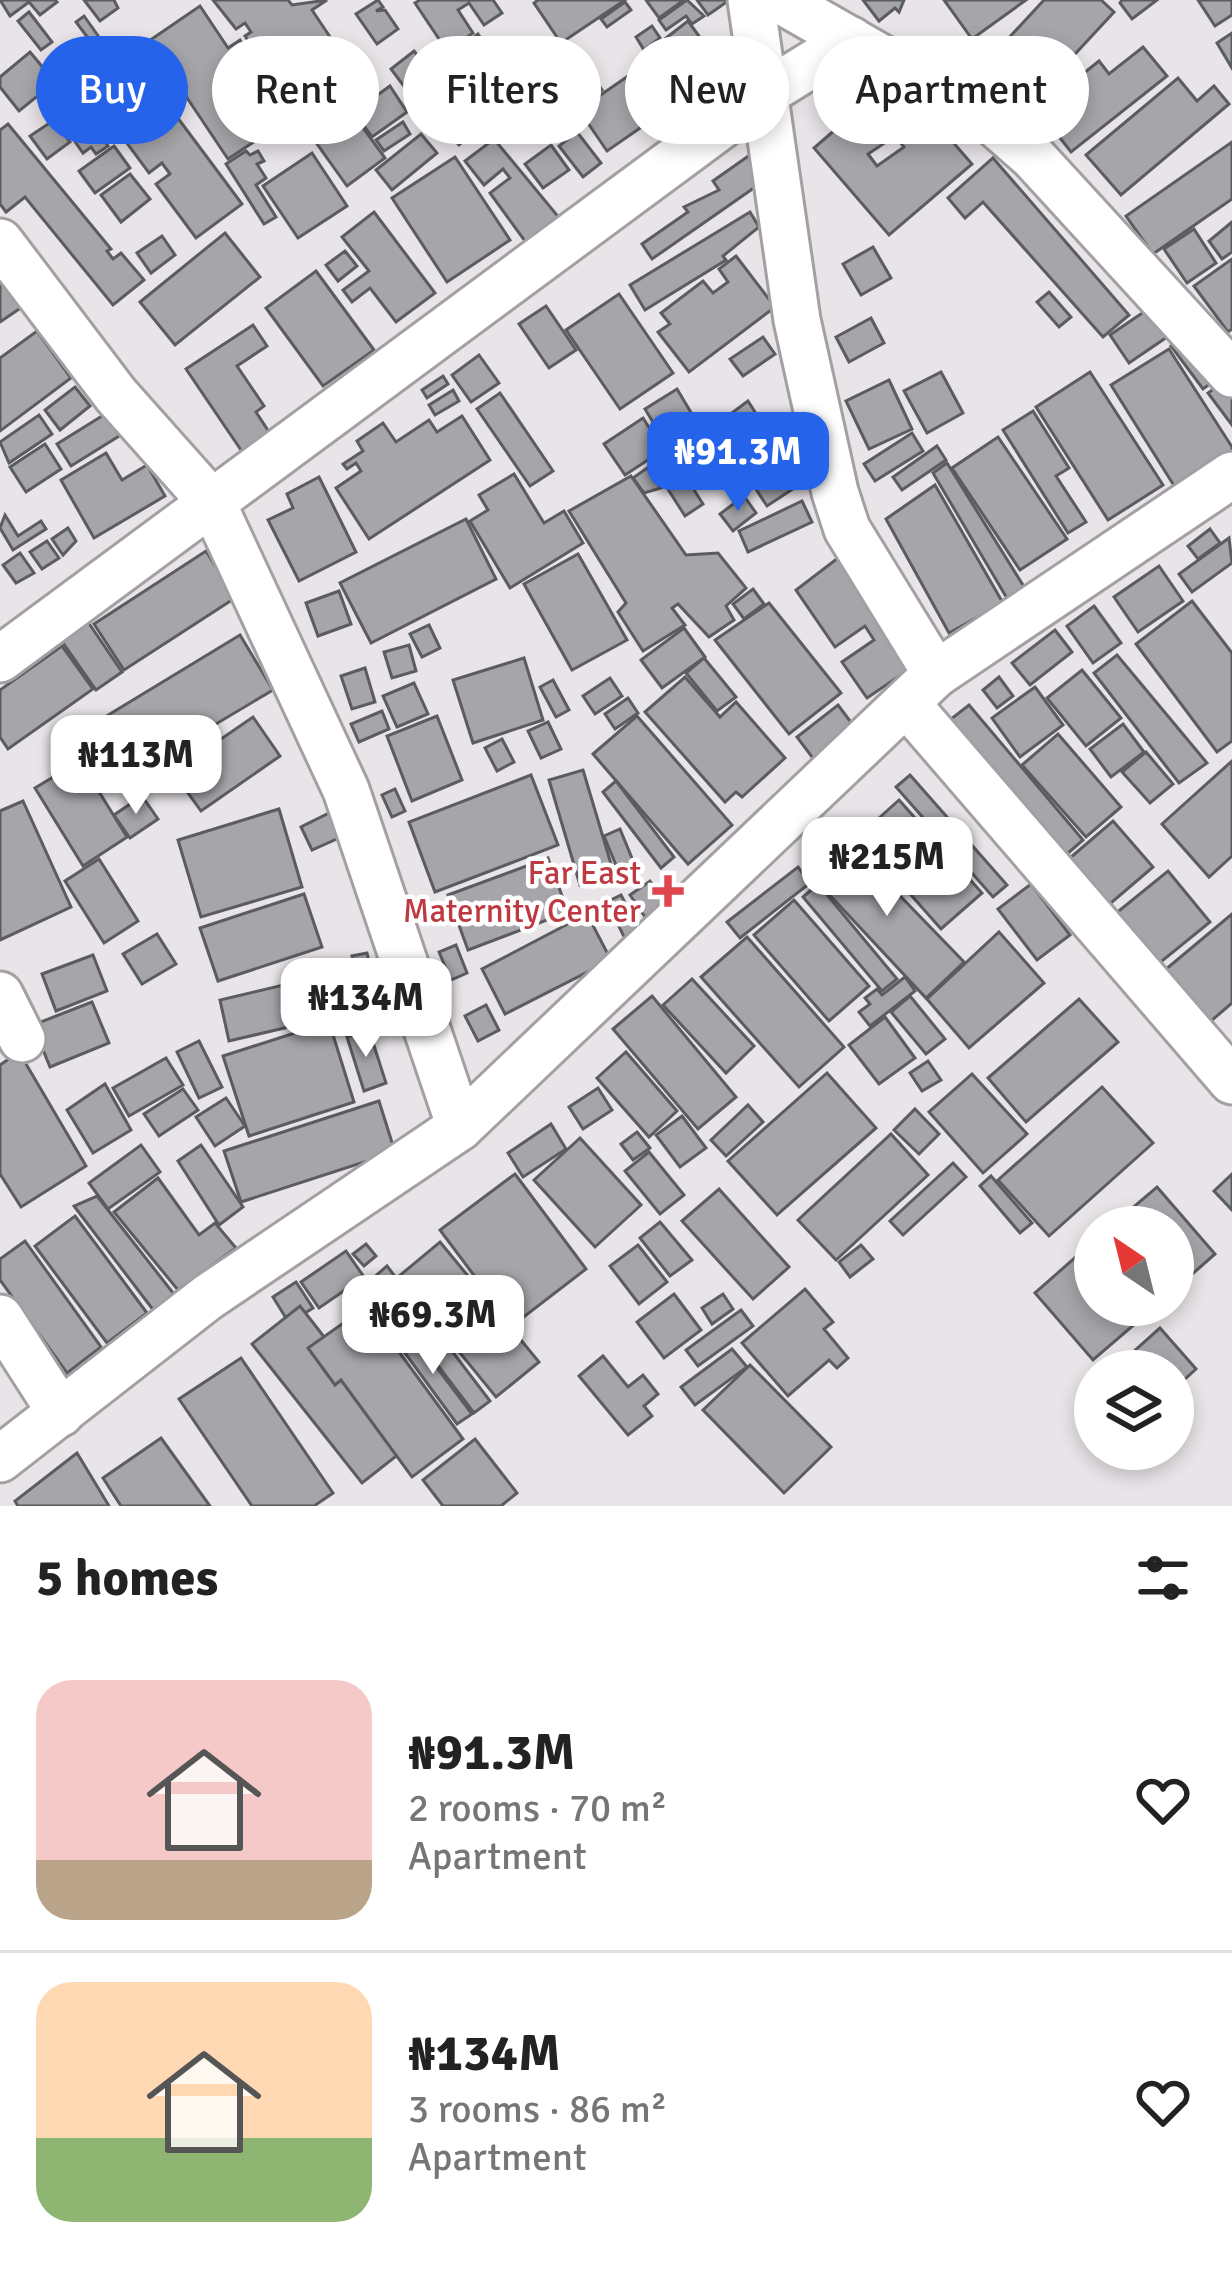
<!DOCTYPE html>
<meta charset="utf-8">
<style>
body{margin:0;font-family:Signika,sans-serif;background:#f2f2f2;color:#222;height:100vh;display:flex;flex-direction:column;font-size:45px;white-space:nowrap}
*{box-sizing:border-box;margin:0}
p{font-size:39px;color:#767676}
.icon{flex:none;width:66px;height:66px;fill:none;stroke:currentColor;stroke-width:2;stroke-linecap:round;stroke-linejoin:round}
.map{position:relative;height:1506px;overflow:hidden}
.side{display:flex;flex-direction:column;background:#fff;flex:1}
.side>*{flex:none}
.guide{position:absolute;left:36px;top:36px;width:1161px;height:108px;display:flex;gap:24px}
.needle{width:78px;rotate:325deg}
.fabs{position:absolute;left:1074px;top:1206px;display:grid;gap:24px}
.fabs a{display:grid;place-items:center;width:120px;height:120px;border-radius:50%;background:#fff;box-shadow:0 6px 18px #0003;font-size:60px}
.price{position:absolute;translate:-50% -102px;padding:0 27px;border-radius:24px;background:#fff;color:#222;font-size:39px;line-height:78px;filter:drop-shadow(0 3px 6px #0008)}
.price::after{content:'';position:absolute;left:50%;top:72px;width:36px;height:27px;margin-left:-18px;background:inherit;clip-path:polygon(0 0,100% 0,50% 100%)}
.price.selected{background:#2563eb;color:#fff}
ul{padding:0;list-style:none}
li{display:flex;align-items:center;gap:36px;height:300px;padding:0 36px}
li+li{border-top:3px solid #e0e0e0}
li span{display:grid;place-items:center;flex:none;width:336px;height:240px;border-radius:36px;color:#555}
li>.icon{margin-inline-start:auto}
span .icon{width:144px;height:144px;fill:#fffc;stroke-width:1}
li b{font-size:51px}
h2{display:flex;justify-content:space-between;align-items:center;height:144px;padding:0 36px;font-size:51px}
.chip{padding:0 42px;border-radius:54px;background:#fff;box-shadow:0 6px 18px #0003;font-size:42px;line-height:108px}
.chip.selected{background:#2563eb;color:#fff}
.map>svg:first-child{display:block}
.building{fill:#a5a5aa;stroke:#5b5c60;stroke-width:3;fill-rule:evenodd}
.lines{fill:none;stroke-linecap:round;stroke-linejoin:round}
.minor-casing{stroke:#a39fa3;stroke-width:51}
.minor{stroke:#fff;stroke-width:45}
.health-dot{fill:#e0444e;stroke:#fff;stroke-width:4.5}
.labels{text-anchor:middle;stroke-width:9;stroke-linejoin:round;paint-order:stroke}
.health-label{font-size:33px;fill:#be3a42;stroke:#fff;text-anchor:end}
</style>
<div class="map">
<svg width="1232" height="1506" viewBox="0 0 1232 1506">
<rect width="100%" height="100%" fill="#e8e4e8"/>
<!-- building -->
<g class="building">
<path d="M0,0H55L57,2L40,15L29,2L10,16Z"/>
<path d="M84,0H114L118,8L100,21Z"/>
<path d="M213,0H288L292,5L327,0L312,10L365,89L309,128L280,85L296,75L292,69L283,75L276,63L288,56L283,49L262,62L245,36L251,32L245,23L236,29Z"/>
<path d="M378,0L383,7L376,11L385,10L398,29L377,44L356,14Z"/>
<path d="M420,0H493L502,13L484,25L469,3L458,10L473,33L447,51L415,3Z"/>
<path d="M538,0H625L561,43L534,3Z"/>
<path d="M646,0H684L659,18Z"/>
<path d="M687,0L704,16L692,24L686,16L666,30L659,20Z"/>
<path d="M697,0H728V1L708,15Z"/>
<path d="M863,0H904L899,12L895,8L879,21Z"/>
<path d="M944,0H1026L972,39Z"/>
<path d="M1044,0H1101L1114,12L1025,108L981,68Z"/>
<path d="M1157,0L1132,19L1120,3L1122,0Z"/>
<path d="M1198,0H1232V15L1215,26Z"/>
<path d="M625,2L631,10L607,27L601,19Z"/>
<path d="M200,6L228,48L240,40L265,78L252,86L279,125L228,159L149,41Z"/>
<path d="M29,12L52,42L41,50L18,21Z"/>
<path d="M84,16L99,37L91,42L76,22Z"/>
<path d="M688,21L704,43L682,60L666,38Z"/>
<path d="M652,26L660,38L644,50L636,37Z"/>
<path d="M1232,33V68L1217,43Z"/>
<path d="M478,34L492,55L469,72L458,57L474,46L470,40Z"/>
<path d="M522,39L538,63L522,74L506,50Z"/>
<path d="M706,44L724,70L607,151L579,110L670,47L680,62Z"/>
<path d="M571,46L602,90L560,119L529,75Z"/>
<path d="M1143,47L1167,76L1071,152L1038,110L1099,61L1109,74Z"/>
<path d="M414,51L435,79L412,97L391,69Z"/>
<path d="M30,52L55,82L19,111L0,87V77Z"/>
<path d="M499,57L525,84L459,145L434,119Z"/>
<path d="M139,66L242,204L196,238L156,184L170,174L162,163L149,173L95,100Z"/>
<path d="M68,69L80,86L70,94L57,76Z"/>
<path d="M270,77L287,100L272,111L255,88Z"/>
<path d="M896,77L972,164L889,235L814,148ZM895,136L904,147L877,166L868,154Z"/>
<path d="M1178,78L1197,101L1214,86L1229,104L1121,195L1086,155Z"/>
<path d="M390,86L407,112L372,137L354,112Z"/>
<path d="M506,109L516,124L504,131L494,117Z"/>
<path d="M353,114L385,158L347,186L315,141Z"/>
<path d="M54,120L70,142L47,159L30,136Z"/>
<path d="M403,122L410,134L384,151L376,140Z"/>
<path d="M8,124L111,249L107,251L113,259L121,253L144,280L113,305L25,197L6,212L0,204V130Z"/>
<path d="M94,126L108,146L96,154L91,147L83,153L74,140Z"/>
<path d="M577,132L601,163L583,177L559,146Z"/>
<path d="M421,134L437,153L392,190L376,170Z"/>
<path d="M494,139L561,220L530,248L490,193L510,178L503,169L484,185L465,161Z"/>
<path d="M1232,142V199L1153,254L1126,216Z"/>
<path d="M551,145L569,170L543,188L525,164Z"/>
<path d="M114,146L130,168L95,193L79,171Z"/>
<path d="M246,151L250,155L258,151L264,161L257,164L266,178L256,185L276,217L264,224L226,164Z"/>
<path d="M754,152L771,176L652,259L642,244L688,212L684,207L719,190L713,181Z"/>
<path d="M312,153L347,206L298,238L263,186Z"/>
<path d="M455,157L510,240L447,282L392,198Z"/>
<path d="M993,158L1129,315L1103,337L983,202L965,218L948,198Z"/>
<path d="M130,174L150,199L121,222L101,195Z"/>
<path d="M374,212L435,293L396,322L370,288L352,302L343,290L369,271L342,237Z"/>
<path d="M750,212L759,227L723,256L726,260L645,310L630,285Z"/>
<path d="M1232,222V252L1222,259L1209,241Z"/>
<path d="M1194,229L1216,263L1187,283L1164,249Z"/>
<path d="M225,233L260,277L175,345L140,302Z"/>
<path d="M162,236L175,255L151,273L137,253Z"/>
<path d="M873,247L891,278L861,295L843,264Z"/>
<path d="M345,251L357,266L338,281L326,265Z"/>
<path d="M736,256L775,307L689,372L658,332L670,324L661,313L703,281L713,293L728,282L719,269Z"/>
<path d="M1232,259V329L1228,332L1194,286Z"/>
<path d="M316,271L374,350L323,386L266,308Z"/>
<path d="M0,275L22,307L0,322Z"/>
<path d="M1049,292L1071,317L1059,327L1037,302Z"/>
<path d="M619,294L673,373L620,409L566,330Z"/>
<path d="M546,306L576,350L549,368L519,324Z"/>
<path d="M1151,307L1170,335L1129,363L1110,335Z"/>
<path d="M871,318L884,343L849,362L836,337Z"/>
<path d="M253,325L267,346L237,366L264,406L256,412L271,435L243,453L186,369Z"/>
<path d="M37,331L71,378L0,431V358Z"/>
<path d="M1187,334L1219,377L1203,389L1171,346Z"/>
<path d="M763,337L775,354L743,376L730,359Z"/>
<path d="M1169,349L1232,447V469L1183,500L1111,385Z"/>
<path d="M479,355L499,383L471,402L452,375Z"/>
<path d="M941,372L963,413L927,433L904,391Z"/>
<path d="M1090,372L1163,485L1108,520L1036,407Z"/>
<path d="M443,376L448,384L427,398L422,390Z"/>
<path d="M889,380L912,429L869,449L846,401Z"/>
<path d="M1222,383L1232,396V425L1208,393Z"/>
<path d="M75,387L90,406L60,430L45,410Z"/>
<path d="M677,389L699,426L667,445L645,409Z"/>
<path d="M453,390L459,401L435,415L429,405Z"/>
<path d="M500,393L553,471L530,486L477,409Z"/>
<path d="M748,401L755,412L719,435L713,427Z"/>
<path d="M110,411L124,433L71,466L57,444Z"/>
<path d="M1033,411L1069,468L1056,476L1086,522L1068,533L1003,430Z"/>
<path d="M39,415L52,434L9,463L0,442Z"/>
<path d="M755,415L761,423L728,447L722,438Z"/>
<path d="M462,416L490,460L369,539L336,488L361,471L356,463L347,469L343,464L363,451L357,441L383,423L396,442L429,420L437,432Z"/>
<path d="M643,418L663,450L625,475L604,444Z"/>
<path d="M772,418L786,435L763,453L749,435Z"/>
<path d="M912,433L923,451L875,481L864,464Z"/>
<path d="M998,437L1067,539L1020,570L952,468Z"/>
<path d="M802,443L820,471L767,506L748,477Z"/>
<path d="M45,444L61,469L26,492L10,467Z"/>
<path d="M937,446L946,460L902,490L893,477Z"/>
<path d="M106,453L122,480L147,465L165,496L94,538L61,480Z"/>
<path d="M716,456L729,474L715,484L702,466Z"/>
<path d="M947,463L1026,590L1008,600L933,473Z"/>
<path d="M647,468L661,488L644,493L633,478Z"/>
<path d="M682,471L703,504L685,516L664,483Z"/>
<path d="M514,474L544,523L564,511L583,543L510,588L470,521L488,510L479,495Z"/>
<path d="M631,476L686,555L718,553L746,588L726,606L734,620L709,637L678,604L672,608L685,625L643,651L618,612L626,603L569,511Z"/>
<path d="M319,477L356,552L299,581L268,520L293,508L287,494Z"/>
<path d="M935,485L1003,603L949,633L886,519Z"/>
<path d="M744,496L756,513L733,531L720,514Z"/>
<path d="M802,501L812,522L748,552L739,531Z"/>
<path d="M5,515L18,536L41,521L46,529L13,550L0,528Z"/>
<path d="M466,519L496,579L371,643L340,583Z"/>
<path d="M68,528L76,541L63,555L52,539Z"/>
<path d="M1210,529L1220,543L1198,559L1188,546Z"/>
<path d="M1229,538L1232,563L1192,592L1179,574Z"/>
<path d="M47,541L59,558L42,569L30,552Z"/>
<path d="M206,551L235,598L124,670L94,624Z"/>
<path d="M846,552L920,662L867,698L842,662L874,640L865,626L835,647L796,590Z"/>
<path d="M20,553L34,573L16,583L3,565Z"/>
<path d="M578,554L627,640L572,670L524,584Z"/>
<path d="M1159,566L1183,601L1138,632L1114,597Z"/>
<path d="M753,589L764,604L744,619L733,604Z"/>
<path d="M339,591L351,624L318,636L306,603Z"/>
<path d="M1192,601L1232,653V741L1217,752L1136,644Z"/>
<path d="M769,603L841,693L789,734L715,640Z"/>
<path d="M1094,606L1121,643L1093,663L1067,626Z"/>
<path d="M88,622L122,672L96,690L61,640Z"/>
<path d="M429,625L440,648L422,657L410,634Z"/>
<path d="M684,628L705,657L662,688L641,660Z"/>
<path d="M1055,630L1072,652L1030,685L1012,663Z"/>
<path d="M240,635L273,690L132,774L100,720Z"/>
<path d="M409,645L416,671L392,678L384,652Z"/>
<path d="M62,646L93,689L8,749L0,737V690Z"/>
<path d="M1117,655L1207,763L1179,783L1094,673Z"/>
<path d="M524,658L543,720L473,743L453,680Z"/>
<path d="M704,658L736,697L717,711L686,673Z"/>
<path d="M365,668L375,702L352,709L341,676Z"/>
<path d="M1082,670L1121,718L1086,746L1047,698Z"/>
<path d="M685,677L720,717L736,702L785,758L742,797L736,792L725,802L645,712Z"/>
<path d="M999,677L1013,696L997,708L983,690Z"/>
<path d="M610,678L622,696L595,714L583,696Z"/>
<path d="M553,680L569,710L556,717L540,687Z"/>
<path d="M414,683L428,714L397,727L383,696Z"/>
<path d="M1035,687L1063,725L1020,757L992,718Z"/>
<path d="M628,698L638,713L615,729L605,714Z"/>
<path d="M838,705L856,729L815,761L797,737Z"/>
<path d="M969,705L1083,840L1052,867L937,730Z"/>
<path d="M382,711L389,729L359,742L351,724Z"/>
<path d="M437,716L462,780L412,801L387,736Z"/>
<path d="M637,716L732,825L688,864L593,754Z"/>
<path d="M253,717L280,756L201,811L173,772Z"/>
<path d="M548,722L561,749L541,758L528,731Z"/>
<path d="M1123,724L1144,752L1111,777L1090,749Z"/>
<path d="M1058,734L1121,807L1086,837L1022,765Z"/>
<path d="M502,739L514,762L497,771L485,748Z"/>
<path d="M1146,752L1173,784L1150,803L1122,772Z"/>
<path d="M80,761L127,837L83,866L35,788Z"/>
<path d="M1232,761V856L1209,877L1162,824Z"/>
<path d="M583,770L614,874L580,885L549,780Z"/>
<path d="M531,775L558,845L435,892L409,822Z"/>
<path d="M910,775L1007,885L993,897L896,787Z"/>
<path d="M616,781L674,857L661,868L603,792Z"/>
<path d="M395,789L405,811L392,817L382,795Z"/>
<path d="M142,796L158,819L130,838L114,815Z"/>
<path d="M899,800L982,893L941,929L859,836Z"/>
<path d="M23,801L71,907L0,940V811Z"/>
<path d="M279,809L302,887L201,917L178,840Z"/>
<path d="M329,813L341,837L312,850L301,827Z"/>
<path d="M1113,821L1153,867L1104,909L1063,864Z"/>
<path d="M620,829L636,868L620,875L604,836Z"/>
<path d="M846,840L964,962L926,998L810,874Z"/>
<path d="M548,858L568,912L468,950L448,895Z"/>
<path d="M99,859L138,921L104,943L65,881Z"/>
<path d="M798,867L810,883L740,938L727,922Z"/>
<path d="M1168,871L1210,922L1146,974L1104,923Z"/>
<path d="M650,881L665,904L645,917L630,895Z"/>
<path d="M818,884L897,979L882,991L803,897Z"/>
<path d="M1031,884L1070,935L1037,960L998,909Z"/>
<path d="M304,894L322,947L218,981L200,928Z"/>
<path d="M621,895L644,939L629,947L607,902Z"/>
<path d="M794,900L869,986L829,1021L754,935Z"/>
<path d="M587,914L611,960L505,1014L482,969Z"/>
<path d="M1232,914V1003L1197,1033L1153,980Z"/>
<path d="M999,932L1044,983L969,1048L927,999Z"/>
<path d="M157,934L176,964L142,984L123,954Z"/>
<path d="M747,937L844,1047L799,1087L701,977Z"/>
<path d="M456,945L467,973L451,980L439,952Z"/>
<path d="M367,953L372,974L357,976L352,956Z"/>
<path d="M93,955L107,991L56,1011L42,974Z"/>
<path d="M334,973L344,1014L229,1041L220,1000Z"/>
<path d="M905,977L915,991L870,1026L859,1012L870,1004L865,998L877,989L882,995Z"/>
<path d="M692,979L754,1046L726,1073L663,1005Z"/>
<path d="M369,980L374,994L355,1000L350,987Z"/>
<path d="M652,996L736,1097L698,1129L613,1029Z"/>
<path d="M910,996L945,1039L926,1054L891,1012Z"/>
<path d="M1079,999L1118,1042L1026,1122L988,1078Z"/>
<path d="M92,1002L109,1043L50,1067L33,1025Z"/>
<path d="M486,1005L499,1030L478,1041L465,1016Z"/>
<path d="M885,1017L915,1058L879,1084L849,1045Z"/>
<path d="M329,1022L354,1102L249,1136L223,1056Z"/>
<path d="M369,1030L386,1083L364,1091L347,1037Z"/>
<path d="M199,1041L222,1087L199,1098L177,1052Z"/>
<path d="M19,1052L86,1166L21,1207L0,1174V1065Z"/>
<path d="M626,1052L677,1111L649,1137L597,1078Z"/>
<path d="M166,1058L183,1085L129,1116L113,1088Z"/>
<path d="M928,1061L941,1080L922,1091L910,1073Z"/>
<path d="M827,1073L876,1128L777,1215L728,1161Z"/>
<path d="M972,1074L1027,1134L983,1173L929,1112Z"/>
<path d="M105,1084L131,1130L93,1153L67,1110Z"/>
<path d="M1102,1087L1153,1143L1049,1236L998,1180Z"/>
<path d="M598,1088L612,1110L583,1129L569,1107Z"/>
<path d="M183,1089L198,1110L159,1136L144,1114Z"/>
<path d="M226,1098L245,1126L215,1146L196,1117Z"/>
<path d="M379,1101L395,1152L241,1202L224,1151Z"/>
<path d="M748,1105L763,1122L726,1156L711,1140Z"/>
<path d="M915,1109L939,1134L919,1154L894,1130Z"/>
<path d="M682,1116L706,1148L680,1167L656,1135Z"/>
<path d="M551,1124L566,1149L523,1177L508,1153Z"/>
<path d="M637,1132L650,1148L633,1160L621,1144Z"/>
<path d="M891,1134L928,1175L836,1260L798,1220Z"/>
<path d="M580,1138L641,1205L595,1247L534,1180Z"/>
<path d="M141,1145L160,1172L108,1209L89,1183Z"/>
<path d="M201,1145L243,1207L219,1225L178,1161Z"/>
<path d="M649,1152L684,1195L660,1214L625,1171Z"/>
<path d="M953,1163L966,1177L903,1235L890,1221Z"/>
<path d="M515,1174L586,1269L512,1326L440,1230Z"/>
<path d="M1232,1174V1210L1214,1191Z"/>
<path d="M991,1176L1032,1223L1020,1233L980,1186Z"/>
<path d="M158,1178L199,1235L215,1223L236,1248L178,1290L114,1212Z"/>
<path d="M1157,1187L1215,1254L1173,1291V1227H1110Z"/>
<path d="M719,1189L789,1267L753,1299L682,1221Z"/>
<path d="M97,1196L177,1298L154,1311L74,1206Z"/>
<path d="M75,1216L147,1313L107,1343L35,1246Z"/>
<path d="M660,1222L692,1260L670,1276L640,1238Z"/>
<path d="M1095,1240V1305H1157L1093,1360L1035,1293Z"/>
<path d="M25,1241L101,1347L67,1373L0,1280V1259Z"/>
<path d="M440,1242L539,1362L496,1397L398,1277Z"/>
<path d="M366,1244L376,1256L364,1266L353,1254Z"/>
<path d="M638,1245L667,1282L639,1304L610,1266Z"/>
<path d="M861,1245L873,1259L850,1277L839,1262Z"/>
<path d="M346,1251L364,1277L319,1308L301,1282Z"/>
<path d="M387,1266L490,1401L474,1413L372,1279Z"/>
<path d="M296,1282L313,1308L289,1323L273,1297Z"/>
<path d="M805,1289L833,1322L824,1329L848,1358L837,1368L829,1360L788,1396L742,1343Z"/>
<path d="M674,1294L701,1330L664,1358L637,1322Z"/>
<path d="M723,1294L733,1309L712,1324L702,1308Z"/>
<path d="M300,1306L409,1446L362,1483L252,1344Z"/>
<path d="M366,1307L463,1439L412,1477L341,1380L335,1385L308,1348Z"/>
<path d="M741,1310L753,1326L698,1366L686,1350Z"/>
<path d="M407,1328L472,1414L457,1424L394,1338Z"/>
<path d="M1160,1328L1196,1369L1173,1390V1371H1112Z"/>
<path d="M732,1349L747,1367L695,1405L681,1387Z"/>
<path d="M603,1356L628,1387L643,1375L658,1394L644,1406L652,1416L628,1435L579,1376Z"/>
<path d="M241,1358L333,1493L314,1506H252L179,1399Z"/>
<path d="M750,1365L831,1447L784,1493L703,1410Z"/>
<path d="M161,1438L210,1506H121L103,1478Z"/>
<path d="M475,1439L517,1493L501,1506H443L423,1480Z"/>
<path d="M77,1453L109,1506H18L15,1501Z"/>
</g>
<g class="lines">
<!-- minor casing -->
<g class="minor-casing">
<g id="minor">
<path d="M751,0L797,320L835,492L847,529L936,674"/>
<path d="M780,0L992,121L1032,156L1232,374"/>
<path d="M0,242L116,395L213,504L346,790L460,1127"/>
<path d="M0,659L764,94L851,40"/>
<path d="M907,704L1232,1081"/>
<path d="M0,995L22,1039"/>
<path d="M0,1318L61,1413"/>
<path d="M0,1459L208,1297L460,1127L936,674L1232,475"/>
</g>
</g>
<!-- minor -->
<use href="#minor" class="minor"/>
</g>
<!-- markers -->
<path class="health-dot" d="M662 873h12v12h12v12h-12v12h-12v-12h-12v-12h12z"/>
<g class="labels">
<!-- health labels -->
<g class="health-label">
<text x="641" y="884">Far East<tspan x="641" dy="38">Maternity Center</tspan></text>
</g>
</g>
</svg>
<div class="fabs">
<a><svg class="needle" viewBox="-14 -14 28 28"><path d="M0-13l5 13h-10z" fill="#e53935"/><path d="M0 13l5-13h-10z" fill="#767676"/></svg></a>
<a><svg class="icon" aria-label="layers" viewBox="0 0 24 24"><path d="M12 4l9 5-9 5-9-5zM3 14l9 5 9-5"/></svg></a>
</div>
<b class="price selected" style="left:738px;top:514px">₦91.3M</b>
<b class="price" style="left:136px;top:817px">₦113M</b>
<b class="price" style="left:887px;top:919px">₦215M</b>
<b class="price" style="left:366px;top:1060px">₦134M</b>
<b class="price" style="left:433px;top:1377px">₦69.3M</b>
<div class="guide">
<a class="chip selected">Buy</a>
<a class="chip">Rent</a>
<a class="chip">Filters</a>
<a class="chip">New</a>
<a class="chip">Apartment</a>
</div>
</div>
<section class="side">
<h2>5 homes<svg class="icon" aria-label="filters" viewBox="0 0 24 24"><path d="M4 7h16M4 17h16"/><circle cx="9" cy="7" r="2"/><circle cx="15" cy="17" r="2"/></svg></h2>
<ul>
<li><span style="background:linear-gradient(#f6c9c9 75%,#b9a48a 0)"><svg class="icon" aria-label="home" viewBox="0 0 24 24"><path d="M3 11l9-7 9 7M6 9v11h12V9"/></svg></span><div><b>₦91.3M</b><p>2 rooms · 70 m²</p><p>Apartment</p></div><svg class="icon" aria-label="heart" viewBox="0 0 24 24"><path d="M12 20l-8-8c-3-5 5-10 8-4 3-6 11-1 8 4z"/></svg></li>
<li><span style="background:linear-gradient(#ffd9b3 65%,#8fb573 0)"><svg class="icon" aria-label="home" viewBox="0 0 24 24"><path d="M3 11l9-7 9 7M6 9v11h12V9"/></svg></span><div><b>₦134M</b><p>3 rooms · 86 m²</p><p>Apartment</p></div><svg class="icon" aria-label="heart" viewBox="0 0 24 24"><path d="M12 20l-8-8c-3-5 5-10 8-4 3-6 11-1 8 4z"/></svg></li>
</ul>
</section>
